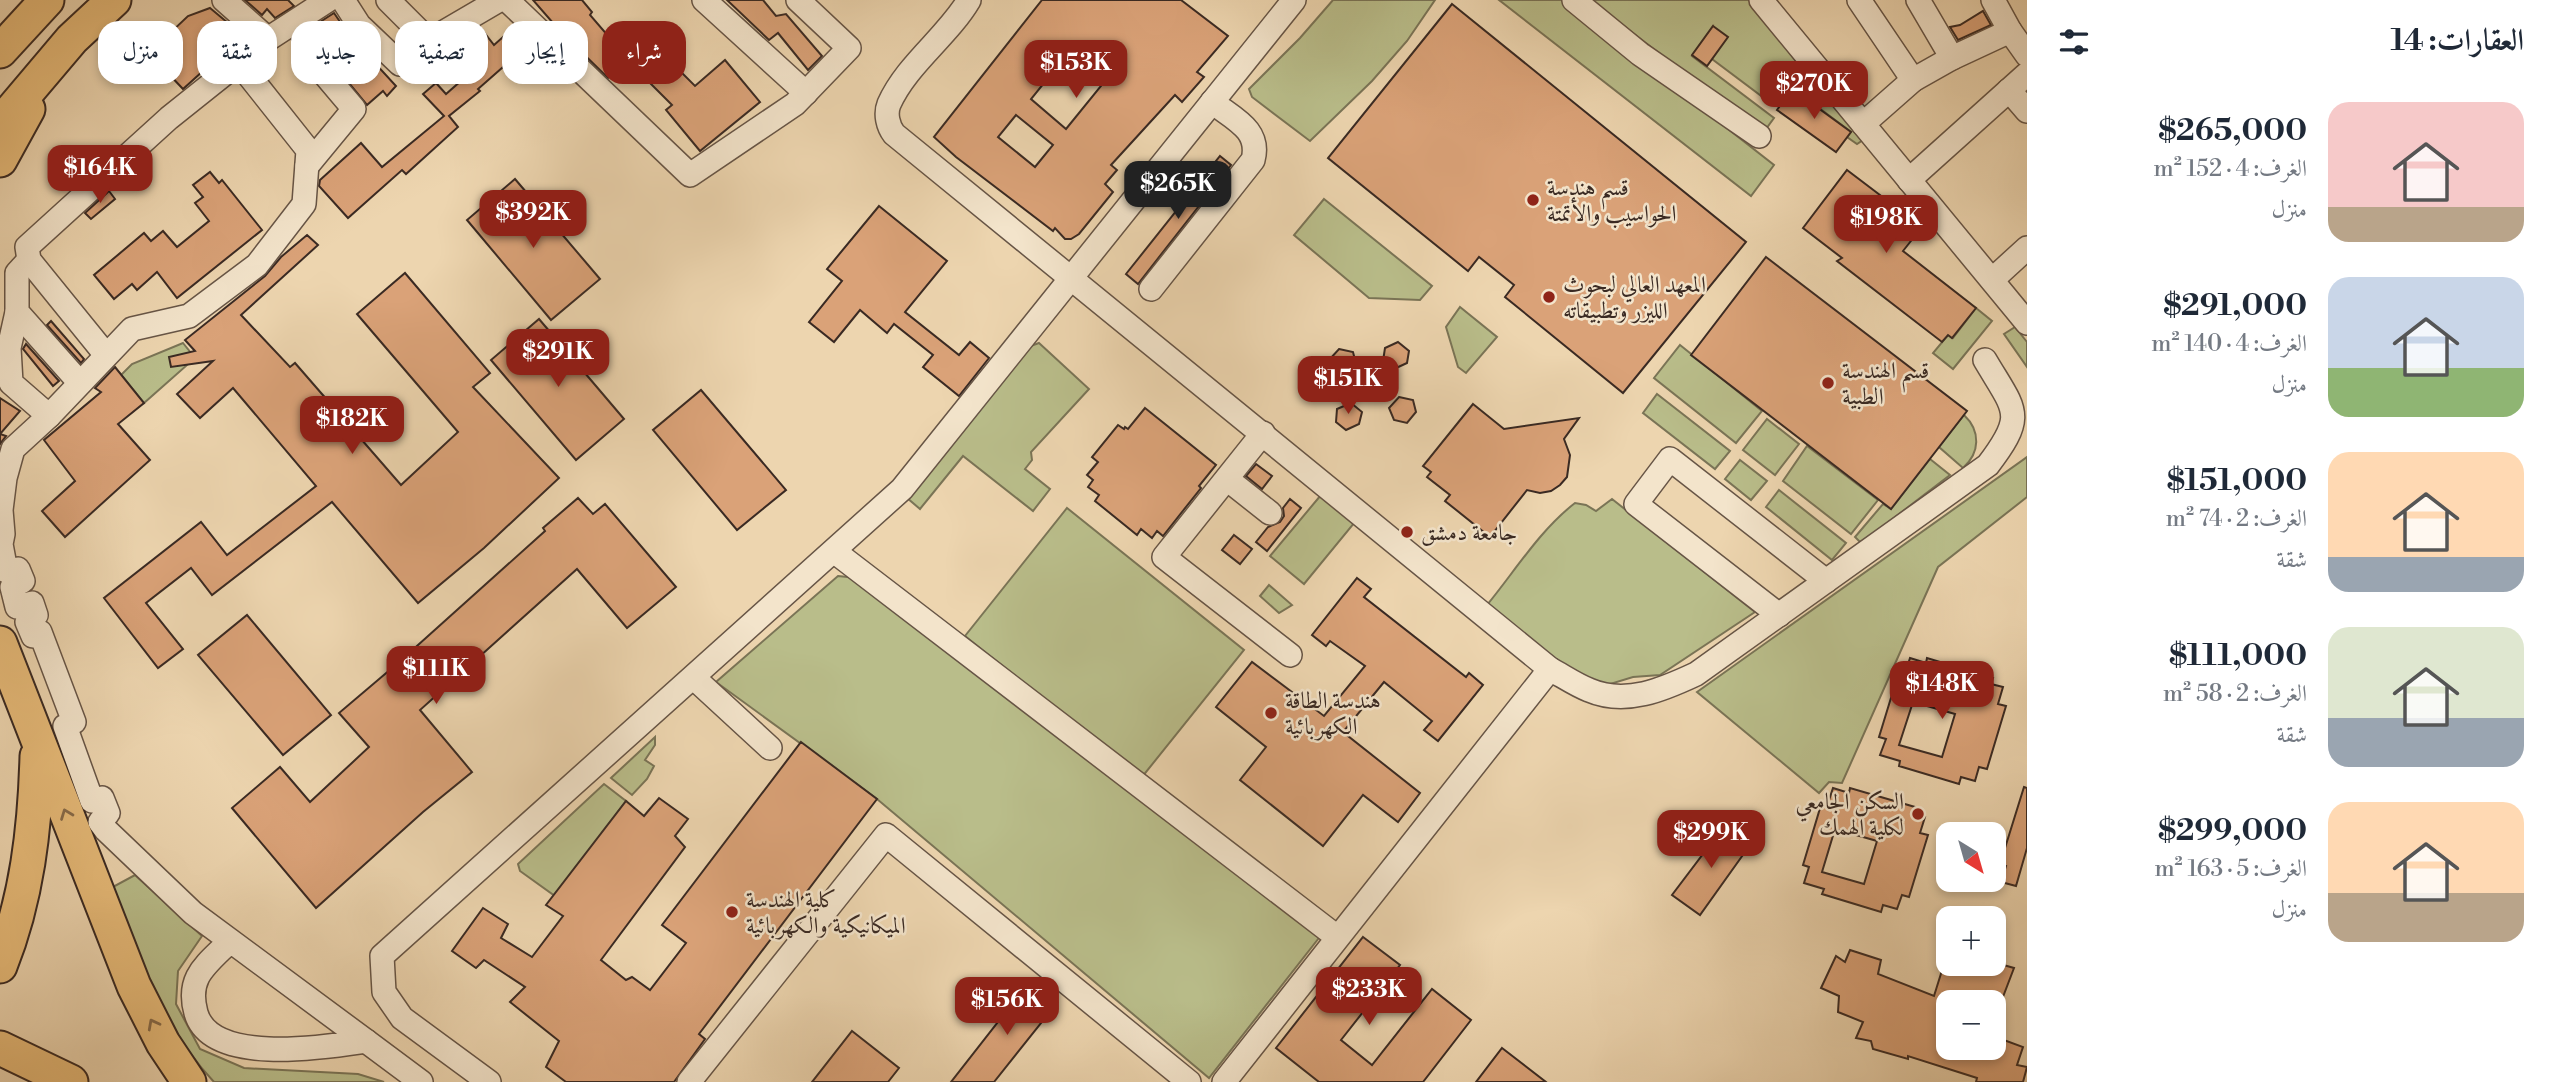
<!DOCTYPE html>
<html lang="ar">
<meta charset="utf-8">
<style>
body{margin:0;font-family:"Libre Bodoni",Amiri,serif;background:#f2f2f3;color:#1f2937;direction:rtl;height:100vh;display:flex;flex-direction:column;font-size:26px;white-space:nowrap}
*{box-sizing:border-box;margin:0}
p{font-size:23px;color:#747a83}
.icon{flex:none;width:38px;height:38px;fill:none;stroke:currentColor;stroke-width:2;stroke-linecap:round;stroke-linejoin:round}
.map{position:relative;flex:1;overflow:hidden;direction:ltr}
.side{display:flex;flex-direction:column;background:#fff;width:525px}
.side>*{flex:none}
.banner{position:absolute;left:21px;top:21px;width:665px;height:63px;direction:rtl;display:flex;gap:14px}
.needle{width:46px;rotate:143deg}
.fabs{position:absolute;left:1936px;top:822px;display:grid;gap:14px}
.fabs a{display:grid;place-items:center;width:70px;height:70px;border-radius:14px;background:#fff;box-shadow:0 4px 10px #0003;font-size:35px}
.price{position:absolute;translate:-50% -60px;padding:0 16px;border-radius:14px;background:#8f2418;color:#fff;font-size:23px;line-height:46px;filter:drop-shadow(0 2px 4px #0008)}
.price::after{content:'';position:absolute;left:50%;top:42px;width:21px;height:16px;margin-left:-10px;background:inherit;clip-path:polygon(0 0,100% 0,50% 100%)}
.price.current{background:#222;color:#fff}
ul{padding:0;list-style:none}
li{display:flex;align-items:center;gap:21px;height:175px;padding:0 28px}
li span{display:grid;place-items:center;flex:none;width:196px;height:140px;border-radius:21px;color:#555}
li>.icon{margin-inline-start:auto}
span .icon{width:84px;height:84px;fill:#fffc;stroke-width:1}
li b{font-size:30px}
h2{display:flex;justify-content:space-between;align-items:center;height:84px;padding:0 28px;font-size:30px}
.tag{padding:0 24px;border-radius:21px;background:#fff;box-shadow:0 4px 10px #0003;font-size:24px;line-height:63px}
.tag.current{background:#8f2418;color:#fff}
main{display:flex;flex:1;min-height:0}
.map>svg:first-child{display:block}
.green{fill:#b9bd8a;stroke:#7a7456;stroke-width:2}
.building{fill:#daa278;stroke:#3a2a23;stroke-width:2;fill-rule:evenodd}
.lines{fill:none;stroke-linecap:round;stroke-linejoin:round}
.minor-casing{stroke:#675546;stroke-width:26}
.highway-casing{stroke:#3a2a23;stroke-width:37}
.minor{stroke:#f3e4cb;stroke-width:23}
.highway{stroke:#e6ba78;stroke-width:33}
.oneway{stroke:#876b49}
.poi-dot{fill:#8f2418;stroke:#f3e4cb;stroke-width:2.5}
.labels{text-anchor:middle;stroke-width:5;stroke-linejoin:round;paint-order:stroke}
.poi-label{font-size:23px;fill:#3a2a23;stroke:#f3e4cb;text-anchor:start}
</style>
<main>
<section class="side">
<h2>العقارات: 14<svg class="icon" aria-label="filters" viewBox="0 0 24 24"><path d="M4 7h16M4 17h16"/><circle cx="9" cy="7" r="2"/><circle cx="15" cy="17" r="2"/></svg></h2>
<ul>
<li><span style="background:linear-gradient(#f6c9c9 75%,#b9a48a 0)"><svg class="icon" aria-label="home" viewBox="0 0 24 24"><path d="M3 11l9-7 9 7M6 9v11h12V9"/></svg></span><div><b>$265,000</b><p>الغرف: 4 · 152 m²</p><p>منزل</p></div></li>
<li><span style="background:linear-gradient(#c9d6e8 65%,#8fb573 0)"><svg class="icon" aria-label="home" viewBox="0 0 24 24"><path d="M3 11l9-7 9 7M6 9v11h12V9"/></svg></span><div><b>$291,000</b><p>الغرف: 4 · 140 m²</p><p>منزل</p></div></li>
<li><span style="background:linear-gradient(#ffd9b3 75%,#9aa5b1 0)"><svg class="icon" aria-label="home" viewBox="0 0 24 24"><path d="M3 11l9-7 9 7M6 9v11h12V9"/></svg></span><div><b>$151,000</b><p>الغرف: 2 · 74 m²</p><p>شقة</p></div></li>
<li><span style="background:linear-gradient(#dfe7d0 65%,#9aa5b1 0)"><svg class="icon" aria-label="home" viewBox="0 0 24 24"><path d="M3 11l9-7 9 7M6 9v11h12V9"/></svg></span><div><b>$111,000</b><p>الغرف: 2 · 58 m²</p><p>شقة</p></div></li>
<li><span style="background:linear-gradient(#ffd9b3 65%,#b9a48a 0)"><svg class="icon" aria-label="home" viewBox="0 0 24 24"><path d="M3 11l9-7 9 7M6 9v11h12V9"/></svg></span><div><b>$299,000</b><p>الغرف: 5 · 163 m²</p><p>منزل</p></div></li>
</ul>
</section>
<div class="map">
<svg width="2027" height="1082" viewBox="0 0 2027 1082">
<rect width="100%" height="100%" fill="#edd5af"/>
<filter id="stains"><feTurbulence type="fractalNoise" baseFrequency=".00286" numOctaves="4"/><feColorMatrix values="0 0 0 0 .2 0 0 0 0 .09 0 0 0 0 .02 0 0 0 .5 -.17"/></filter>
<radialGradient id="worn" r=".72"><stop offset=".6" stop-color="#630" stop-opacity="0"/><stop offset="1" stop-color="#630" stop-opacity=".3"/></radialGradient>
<!-- green -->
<g class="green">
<path d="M1333,0H1435L1407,41L1372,81L1310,141L1252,97L1249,89L1300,38Z"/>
<path d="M1499,0H1563L1774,165L1751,196Z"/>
<path d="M1590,0H1749L1863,140L1857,144L1847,137L1851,132L1783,81L1768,101L1712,59L1713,27L1692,56L1774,118L1763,133Z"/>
<path d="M1324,199L1432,286L1420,300L1369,298L1294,235Z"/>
<path d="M1460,307L1497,337L1466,373L1458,367L1446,327Z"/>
<path d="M1976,308L1992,321L1953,369L1933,353L1948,335L1953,338Z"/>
<path d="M2015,327L2027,342V367L2004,334Z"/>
<path d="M183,343L195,358L144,403L121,375L132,364Z"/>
<path d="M1039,343L1089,389L1031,452L1032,460L1025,469L1050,489L1033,511L963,456L920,509L906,497L1025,348Z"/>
<path d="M1680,345L1762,411L1736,443L1654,378Z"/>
<path d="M1657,394L1730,451L1715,469L1643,413Z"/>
<path d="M1964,415C1981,431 1980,453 1963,468L1939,447Z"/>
<path d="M1767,419L1799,444L1775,475L1743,450Z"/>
<path d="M1807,446L1878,500L1851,534L1783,481Z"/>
<path d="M2027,457V497L1938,567L1842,783L1829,782L1819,793L1697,692Z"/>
<path d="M1930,459L1950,475L1869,537L1860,542L1855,537L1883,504L1891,509Z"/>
<path d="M1740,460L1767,481L1751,500L1725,479Z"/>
<path d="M1779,490L1846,543L1832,560L1766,507Z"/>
<path d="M1321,495L1355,522L1304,584L1270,556Z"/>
<path d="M1612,499L1755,612L1660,675L1633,677L1594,689L1487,605C1515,571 1540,530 1575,503L1586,505L1596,511Z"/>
<path d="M1067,508L1244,650L1142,777L965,636Z"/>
<path d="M838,576L857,578L1322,934L1209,1078L877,799L716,682Z"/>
<path d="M1269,585L1292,605L1279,613L1260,596Z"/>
<path d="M655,737V745L645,760L654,766L647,779L632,795L611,778Z"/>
<path d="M604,784L626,801L555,896L520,871L518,864Z"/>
<path d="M135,875L202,936L178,971L176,1004L200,1049L244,1068L358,1074L384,1082H214C162,1027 139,957 111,888Z"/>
</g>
<!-- building -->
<g class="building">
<path d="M245,0H288L294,6L275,18L267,9L262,15Z"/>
<path d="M533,0H582L592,12L590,15L615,44L620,42L632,57L608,78L560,31Z"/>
<path d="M727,0H763L776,16L786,14L822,56L808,70L778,33L769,40Z"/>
<path d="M1042,0H1181L1228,36L1197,72L1204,77L1182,102L1175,95L1111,165L1117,170L1105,184L1113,192L1079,234L1071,239H1065L1055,228L1053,231L956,157L934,137ZM1065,57L1101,86L1066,129L1031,99ZM1016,115L1053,145L1035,167L998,137Z"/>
<path d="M1452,4L1746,242L1623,393L1505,297L1514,285L1479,257L1468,271L1328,158Z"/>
<path d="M210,8L240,33L221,49L224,52L183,89L149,53L188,16Z"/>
<path d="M1983,11L1991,25L1958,40L1950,27L1960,25Z"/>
<path d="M334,13L349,35L396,86L387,96L383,91L367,105L315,42L307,34L294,42L292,40Z"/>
<path d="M1713,26L1728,37L1707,66L1692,55Z"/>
<path d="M480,27L494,45L512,29L527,46L478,89L480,91L449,116L458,127L406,174L402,170L348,218L319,186L320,180L361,143L382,167L444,116L423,94L436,83L446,94L479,65L461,42Z"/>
<path d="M656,47L695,86L725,60L760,102L700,151L666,110L672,105L635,68Z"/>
<path d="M1792,89L1851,132L1836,152L1777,110Z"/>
<path d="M1220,156L1231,165L1138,284L1126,274Z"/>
<path d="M1847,170L1922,227L1903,251L1976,308L1952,338L1948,335L1942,342L1837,261L1842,258L1803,228Z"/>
<path d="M210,172L219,183L222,180L262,230L177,298L157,272L137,290L132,284L114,299L94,275L144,233L151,241L163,231L177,247L209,221L195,203L203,197L193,185Z"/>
<path d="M515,179L600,279L551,320L467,220Z"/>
<path d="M109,191L115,199L91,219L85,213Z"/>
<path d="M879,206L947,261L905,312L959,355L970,342L989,358L959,396L923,367L933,355L894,324L887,333L860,310L834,342L809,322L842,281L827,269Z"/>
<path d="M307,235L318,245L241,315L290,367L295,363L401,485L458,432L357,314L405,273L490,373L473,387L559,478L484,548L418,603L332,502L212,595L191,568L146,603L183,649L158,668L104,598L201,522L227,555L316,486L233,388L200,418L177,394L213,361L171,367L169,357L195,351L185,340L265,276L281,257Z"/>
<path d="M1766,257L1967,411L1891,509L1691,355Z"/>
<path d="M539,319L624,419L576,460L491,360Z"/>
<path d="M51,321L84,359L81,363L47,325Z"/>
<path d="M1398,342L1409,351L1407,363L1394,369L1383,361L1385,348Z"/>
<path d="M26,344L59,381L53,386L23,349Z"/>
<path d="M1339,349L1353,352L1356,364L1347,375L1334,372L1329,360Z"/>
<path d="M115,367L144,403L118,424L150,460L65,537L42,511L75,481L44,440L101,392L95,388Z"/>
<path d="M701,390L786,490L737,530L653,430Z"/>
<path d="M1399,397L1413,400L1416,412L1407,423L1394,420L1389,408Z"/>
<path d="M0,398L20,411L0,434L6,436L0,444Z"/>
<path d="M1351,403L1362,412L1359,424L1346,430L1336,422L1337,409Z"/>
<path d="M1473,404L1504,429L1579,418L1564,439L1570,455L1567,477L1560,485L1551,491L1540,493L1527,490L1490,537L1445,501L1450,495L1427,477L1431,472L1423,466Z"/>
<path d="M1145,408L1216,465L1199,486L1201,488L1163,536L1157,531L1152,538L1141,529L1137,535L1095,501L1099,495L1088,487L1093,480L1087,475L1098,462L1092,457L1118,425L1124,429L1125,427L1128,429Z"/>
<path d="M1256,464L1272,476L1262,489L1246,476Z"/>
<path d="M578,498L593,514L605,504L676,587L627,628L577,569L420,710L472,772L423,812L316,908L232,808L280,767L310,802L369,747L339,713L398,663L545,531L543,528Z"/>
<path d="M1290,499L1301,508L1267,551L1256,542L1268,527L1280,522L1284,516L1283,508Z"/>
<path d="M1234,535L1252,549L1240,564L1222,550Z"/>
<path d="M1357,578L1371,589L1364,597L1466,677L1469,673L1483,685L1438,741L1424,730L1432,721L1384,682L1343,732L1420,793L1398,822L1363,795L1323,846L1240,780L1266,747L1216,707L1252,662L1324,716L1365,666L1330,641L1326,646L1312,635Z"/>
<path d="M247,615L331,715L283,755L198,655Z"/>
<path d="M1910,658L1926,663L1927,658L1993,678L1991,684L2003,687L1998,704L2006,706L1987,769L1979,767L1975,781L1961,777L1959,784L1899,766L1900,761L1880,755L1886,739L1879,737L1898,675L1904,677ZM1913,702L1955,714L1942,757L1899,745Z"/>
<path d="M801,742L877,799L699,1034L705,1039L674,1082H566L546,1067L559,1041L510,1002L525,987L484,960L476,968L452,951L483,908L508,924L501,938L532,957L563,916L546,905L626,801L644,816L659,798L688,819L675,836L685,847L601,960L626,980L632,977L650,990L686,943L662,925Z"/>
<path d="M2024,787L2027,788V848L2016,886L2001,882L2006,866L2000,864Z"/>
<path d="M1833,788L1849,793L1850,788L1915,807L1913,813L1925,817L1920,833L1928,835L1909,897L1902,895L1897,909L1883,905L1881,912L1822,894L1824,889L1804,883L1809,867L1803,865L1821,805L1827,806ZM1835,829L1877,841L1864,884L1822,872Z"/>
<path d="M1725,825L1750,845L1700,915L1672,895Z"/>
<path d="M1363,937L1400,965L1341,1040L1372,1065L1432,989L1471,1020L1423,1082H1319L1276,1048Z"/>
<path d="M1850,950L1881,960L1878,974L1934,996L1944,964H1993V962L2014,968L2001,1002L1987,998L1986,1003H1948V1048H1993V1036L2023,1047L2017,1065L2027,1067L2023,1082H1976L1977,1078L1908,1056V1059L1873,1049L1871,1041L1856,1038L1863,1022L1838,1012L1839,996L1821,988L1836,956L1845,962Z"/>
<path d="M1030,981L1057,1003L994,1082H951Z"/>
<path d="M852,1031L899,1068L888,1082H812Z"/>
<path d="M1502,1048L1546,1082H1476Z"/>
</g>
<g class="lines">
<!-- minor casing -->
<g class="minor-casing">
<g id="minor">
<path d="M343,0L359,25L400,64L429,41"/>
<path d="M388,0L429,41L499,0"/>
<path d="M507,0L690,175L795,104L849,48L798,0"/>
<path d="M704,0L806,93"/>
<path d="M969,0C947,37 907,64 889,104C885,114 888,126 894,134L1550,669C1563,676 1576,685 1589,690C1626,706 1664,689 1696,674L1988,465C2027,414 2015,411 1985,360"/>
<path d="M1574,0L1640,54L1759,136"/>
<path d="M1761,0L2027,323"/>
<path d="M1859,0L1913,80"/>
<path d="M1918,0L1952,58"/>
<path d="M1993,0L2010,31"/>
<path d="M268,39L328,0"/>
<path d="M305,51L354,109L307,166"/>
<path d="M2009,90L2027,111"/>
<path d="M1863,124L1913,80L1952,58L2010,31L2027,55"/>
<path d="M1909,180L2027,74"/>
<path d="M29,260L17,273V312L80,383"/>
<path d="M1992,280L2027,248"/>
<path d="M1151,289L1253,160C1261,130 1234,119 1212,102"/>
<path d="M17,312L9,348L11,383L49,416"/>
<path d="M106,355L29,260L27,247L169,118L268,39L224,0"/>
<path d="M1263,433L1164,557L1290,655"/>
<path d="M1227,479L1270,513"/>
<path d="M835,552L1337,937"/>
<path d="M1779,615L1636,504L1670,459L1826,581"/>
<path d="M694,678L770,748"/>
<path d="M230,941C206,965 186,977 196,1013C211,1066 326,1047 366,1041L193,913L106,830L100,822L108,813L102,798L92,801L65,726L74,722L40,632L33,636L27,622L36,615L32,603L17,607L12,587L23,581L18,569L6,571L1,544L3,534L1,510L5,478L13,449L49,416L132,329L189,316L257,265L304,204L308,150L239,63"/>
<path d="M366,1041L421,1082"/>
<path d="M489,1082L402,1018L384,992L382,956L902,489L1294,0"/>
<path d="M689,1082L886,835L1189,1082"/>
<path d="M1224,1082L1550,669"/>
</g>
</g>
<!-- highway casing -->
<g class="highway-casing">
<g id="highway">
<path d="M0,51L47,0"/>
<path d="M0,124L72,39L114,0"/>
<path d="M0,160L28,109"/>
<path d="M0,643L134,986L163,1043L189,1082"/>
<path d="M0,966C27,899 35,828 37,756"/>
<path d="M0,1048L71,1082"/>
</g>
</g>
<!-- minor -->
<use href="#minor" class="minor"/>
<!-- highway -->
<use href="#highway" class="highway"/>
</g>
<!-- one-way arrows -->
<defs><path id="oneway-chevron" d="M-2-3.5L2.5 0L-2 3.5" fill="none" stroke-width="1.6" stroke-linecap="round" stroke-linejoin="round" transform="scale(1.75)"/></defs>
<g class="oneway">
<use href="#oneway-chevron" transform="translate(66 814) rotate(-111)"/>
<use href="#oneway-chevron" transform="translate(153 1024) rotate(-118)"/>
</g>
<!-- markers -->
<g class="poi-dot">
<circle cx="1533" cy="200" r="7"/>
<circle cx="1549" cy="297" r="7"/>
<circle cx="1828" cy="383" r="7"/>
<circle cx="1407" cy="532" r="7"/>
<circle cx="1271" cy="713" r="7"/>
<circle cx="1918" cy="814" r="7"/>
<circle cx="732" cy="912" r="7"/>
</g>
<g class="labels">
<!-- poi labels -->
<g class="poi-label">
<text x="1547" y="195">قسم هندسة<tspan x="1547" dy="26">الحواسيب والأتمتة</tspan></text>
<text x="1563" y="292">المعهد العالي لبحوث<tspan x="1563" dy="26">الليزر وتطبيقاته</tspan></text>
<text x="1842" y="378">قسم الهندسة<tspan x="1842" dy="26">الطبية</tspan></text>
<text x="1421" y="540">جامعة دمشق</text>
<text x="1285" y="708">هندسة الطاقة<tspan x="1285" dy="26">الكهربائية</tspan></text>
<text x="1904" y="809" text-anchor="end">السكن الجامعي<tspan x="1904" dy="26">لكلية الهمك</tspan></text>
<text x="746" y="907">كلية الهندسة<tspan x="746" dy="26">الميكانيكية والكهربائية</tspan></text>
</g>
</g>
<rect width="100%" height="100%" filter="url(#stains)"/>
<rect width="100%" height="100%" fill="url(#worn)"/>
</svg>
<div class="fabs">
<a><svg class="needle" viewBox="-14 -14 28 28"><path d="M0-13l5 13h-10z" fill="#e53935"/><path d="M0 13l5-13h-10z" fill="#747a83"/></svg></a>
<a>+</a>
<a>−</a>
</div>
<b class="price" style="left:1076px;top:100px">$153K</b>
<b class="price" style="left:1814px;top:121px">$270K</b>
<b class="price" style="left:100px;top:205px">$164K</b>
<b class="price current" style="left:1178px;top:221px">$265K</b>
<b class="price" style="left:533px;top:250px">$392K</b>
<b class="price" style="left:1886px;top:255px">$198K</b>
<b class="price" style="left:558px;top:389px">$291K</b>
<b class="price" style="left:1348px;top:416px">$151K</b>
<b class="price" style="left:352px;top:456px">$182K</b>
<b class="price" style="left:436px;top:706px">$111K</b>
<b class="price" style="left:1942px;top:721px">$148K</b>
<b class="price" style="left:1711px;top:870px">$299K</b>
<b class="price" style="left:1369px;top:1027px">$233K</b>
<b class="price" style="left:1007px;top:1037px">$156K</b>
<div class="banner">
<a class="tag current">شراء</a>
<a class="tag">إيجار</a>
<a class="tag">تصفية</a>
<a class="tag">جديد</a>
<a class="tag">شقة</a>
<a class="tag">منزل</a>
</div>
</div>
</main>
